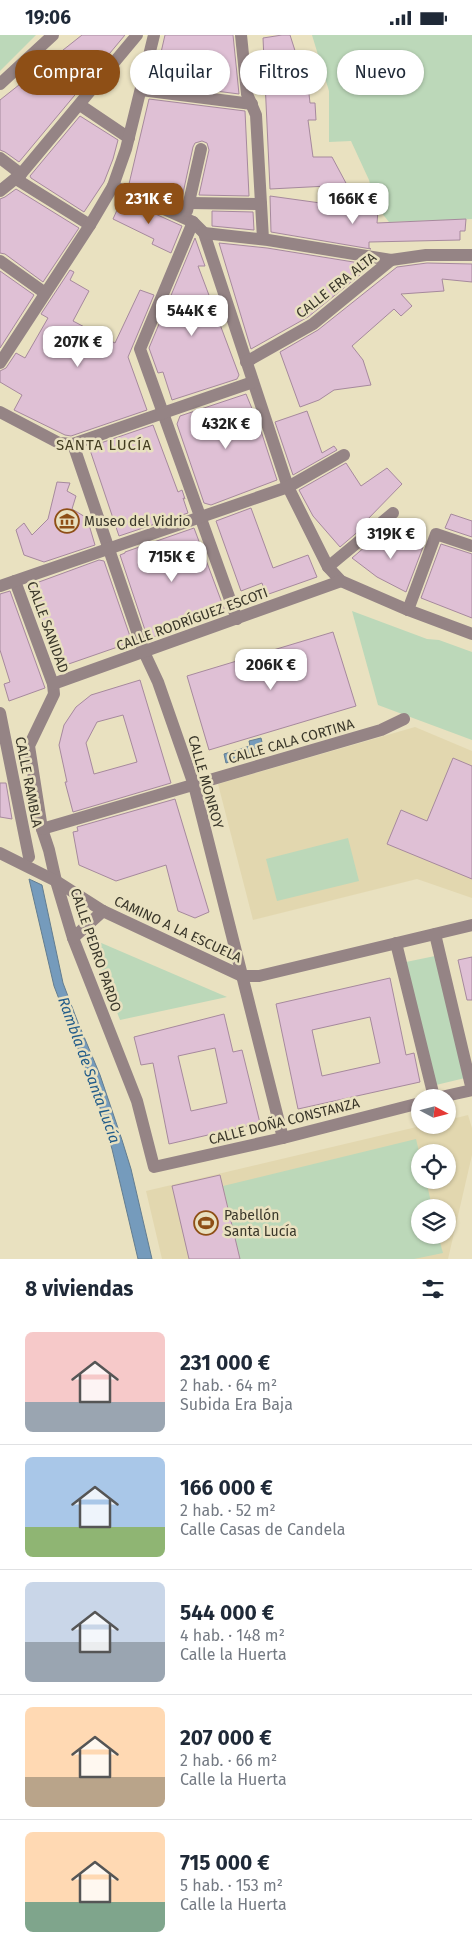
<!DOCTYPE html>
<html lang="es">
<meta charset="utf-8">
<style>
body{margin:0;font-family:"Fira Sans",sans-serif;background:#f6f6f7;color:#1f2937;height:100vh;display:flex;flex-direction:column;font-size:19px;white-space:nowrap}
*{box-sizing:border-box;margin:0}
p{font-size:16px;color:#747a83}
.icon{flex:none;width:28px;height:28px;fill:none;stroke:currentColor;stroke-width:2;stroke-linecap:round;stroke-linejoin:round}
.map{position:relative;height:1224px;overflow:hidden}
.sheet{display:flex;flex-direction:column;background:#fff;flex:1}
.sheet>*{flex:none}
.top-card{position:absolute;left:15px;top:15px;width:442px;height:45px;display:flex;gap:10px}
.needle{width:32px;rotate:97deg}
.controls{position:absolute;left:411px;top:1054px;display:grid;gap:10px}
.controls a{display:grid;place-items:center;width:45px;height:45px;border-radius:50%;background:#fff;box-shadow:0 1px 4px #0004;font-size:25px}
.price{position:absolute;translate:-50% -42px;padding:0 11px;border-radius:10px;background:#fff;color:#222;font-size:16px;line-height:32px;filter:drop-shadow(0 1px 2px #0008)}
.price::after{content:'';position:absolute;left:50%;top:30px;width:15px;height:11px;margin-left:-8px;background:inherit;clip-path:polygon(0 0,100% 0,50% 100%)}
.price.active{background:#8e4f16;color:#fff}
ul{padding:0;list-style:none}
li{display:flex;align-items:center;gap:15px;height:125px;padding:0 25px}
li+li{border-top:1px solid #e0e1e3}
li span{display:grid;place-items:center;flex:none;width:140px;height:100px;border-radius:8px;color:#555}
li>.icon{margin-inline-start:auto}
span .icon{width:60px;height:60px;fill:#fffc;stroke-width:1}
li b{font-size:21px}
h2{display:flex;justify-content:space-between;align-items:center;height:60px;padding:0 25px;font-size:21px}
.chip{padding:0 18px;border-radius:22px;background:#fff;box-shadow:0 1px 4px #0004;font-size:18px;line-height:45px}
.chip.active{background:#8e4f16;color:#fff}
.status{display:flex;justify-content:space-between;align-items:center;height:35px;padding:0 25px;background:#fff;direction:ltr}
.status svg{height:14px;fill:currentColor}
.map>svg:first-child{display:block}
.built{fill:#e2d7af;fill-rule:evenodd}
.green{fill:#bcd8b9}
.water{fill:#759bbc;stroke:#637d90}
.building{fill:#dfc0d5;stroke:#a6899d;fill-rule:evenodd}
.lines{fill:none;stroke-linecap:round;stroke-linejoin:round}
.minor{stroke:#958485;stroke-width:12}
.labels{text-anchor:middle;stroke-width:5;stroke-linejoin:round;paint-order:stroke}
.street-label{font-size:14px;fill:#3a372a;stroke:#e9e1c0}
.poi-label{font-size:14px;fill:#3a372a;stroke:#e9e1c0;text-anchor:start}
.neighbourhood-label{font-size:15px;letter-spacing:1px;fill:#433c20;stroke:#e9e1c0}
.water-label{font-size:15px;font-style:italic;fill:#225c89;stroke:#e9e1c0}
</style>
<div class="status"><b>19:06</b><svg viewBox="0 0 49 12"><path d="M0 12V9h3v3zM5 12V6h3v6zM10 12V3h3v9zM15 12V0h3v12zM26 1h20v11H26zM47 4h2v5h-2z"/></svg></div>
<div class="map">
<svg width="472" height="1224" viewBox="0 0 472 1224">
<rect width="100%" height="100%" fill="#e9e1c0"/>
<!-- built -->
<g class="built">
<path d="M415,692L472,716V863L417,844L253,885L218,749Z"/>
<path d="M468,1080L472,1093V1120L448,1224H162L146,1156L425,1090H448V1085ZM420,1118H448V1145H420ZM420,1172H448V1200H420Z"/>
</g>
<!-- green -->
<g class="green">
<path d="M0,0H36L0,36Z"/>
<path d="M312,0H472V184L389,187L376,171L369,145L351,106L329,107V56Z"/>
<path d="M352,576L427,604L439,605L472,617V705L378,670Z"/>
<path d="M348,803L359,846L277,866L266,824Z"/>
<path d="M99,907L227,962L120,985L91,910Z"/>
<path d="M435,921L465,1043L436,1050L406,927Z"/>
<path d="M416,1104L420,1121V1145H426L432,1172H420V1200H438L443,1218L414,1224H240L223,1151Z"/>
</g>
<!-- water -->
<g class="water">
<path d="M261,703L263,711L254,714L255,720L226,728L224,719L250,711L249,706Z"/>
<path d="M29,844L42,850L63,948L77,985L100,1040L122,1105L131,1134L152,1224H138L112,1114L98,1066L54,951Z"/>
</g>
<!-- building -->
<g class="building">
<path d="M82,0H125L19,127L5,117L0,115V65Z"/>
<path d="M165,0H233L239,59L154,48Z"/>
<path d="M282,0H290L306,50H308L310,68H315L316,85H308L313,122H332L347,150L270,154L263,3Z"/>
<path d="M149,64L245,76L249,161L199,160L209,115L207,108L202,106L195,108L193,112L180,172L129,149Z"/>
<path d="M80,81L118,105L113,124L104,147L84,177L31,143L30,141Z"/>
<path d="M16,154L79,193L43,247L5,219L0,218V164L5,162Z"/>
<path d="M270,161L378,176L377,188L466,184L465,196H460V205L369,207V213L371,214L271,197Z"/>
<path d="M122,164L182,191L171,218L152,209L154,204L113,184Z"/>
<path d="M212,176L253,177L254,195L212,191Z"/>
<path d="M195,203L205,231H198L239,340L237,344L172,365L163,337L158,338L149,313Z"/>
<path d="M219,208L267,213L372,230L308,282L251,314Z"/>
<path d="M427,228L472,229V247L442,244L444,256L401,259L412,271L401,281L394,274L352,311L363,325L371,350L334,355L319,365L300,372L280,317L318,295L397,232Z"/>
<path d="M70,235L74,237L70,245L89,256L73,286L115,308L140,255L154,260L128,322L147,375L71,401L65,400L14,375L22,360L0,347V336L6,333L16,318L25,323L48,283L41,279Z"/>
<path d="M0,236L34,260L0,313Z"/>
<path d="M246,359L260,393L277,445L211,470L204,468L177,389L180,381Z"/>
<path d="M307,376L322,418L334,411L337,415L293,440L275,387Z"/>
<path d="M153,390L178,457L182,455L185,464L183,463L188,478L119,501L89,412Z"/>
<path d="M346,428L361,451L387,433L402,449L365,487L368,488L340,512L313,481L299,455Z"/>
<path d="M57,447L70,448L67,456L76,461L72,474L87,483L95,510L44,527L24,520L16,495L24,488L32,500L48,484Z"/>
<path d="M251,473L273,533L308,520L317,542L266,560L262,548L241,556L216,486Z"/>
<path d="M451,479L472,486V502L445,493Z"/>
<path d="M194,493L225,576L150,603L147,601L120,520L125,518V517Z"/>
<path d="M380,499L394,510L402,500L414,502L412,506L423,512L406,557L377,542L352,523Z"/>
<path d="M441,509L472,519V583L421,563Z"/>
<path d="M99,525L104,526L132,607L60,632L28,551Z"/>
<path d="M10,556L45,653L9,666L4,649L10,647L0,615V559Z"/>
<path d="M333,597L356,671L209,715L187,641Z"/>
<path d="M140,645L171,748L73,777L65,747H67L59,710L64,690L76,672L91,660ZM123,680L137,727L94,739L86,708L97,687Z"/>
<path d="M453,723L472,731V844L387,809L401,775L427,786Z"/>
<path d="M0,748H6L12,784L0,782Z"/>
<path d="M175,764L209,877L195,883L178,876L166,830L116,846L79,830L73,797L78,796L77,792Z"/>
<path d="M472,922V965H467L458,925Z"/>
<path d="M390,943L406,1020L414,1018L420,1047L298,1074L276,969ZM370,982L380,1028L322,1041L312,995Z"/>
<path d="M224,979L233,1017L242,1015L260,1088L169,1109L153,1028L141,1030L134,1002ZM215,1013L227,1068L191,1076L178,1021Z"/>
<path d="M220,1140L240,1224H189L172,1151Z"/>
</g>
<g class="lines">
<!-- minor -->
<g class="minor">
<path d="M241,0L247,59L256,80L263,204"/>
<path d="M0,49L53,0"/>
<path d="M141,55L252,69"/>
<path d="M80,70L129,103"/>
<path d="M0,123L21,139"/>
<path d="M16,144L90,190"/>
<path d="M113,151L193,187L204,198L288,452L328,532L341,546L408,575L472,599"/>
<path d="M0,156L21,139L137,0"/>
<path d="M189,168L261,169"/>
<path d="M187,176L201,114"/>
<path d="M193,187L140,314L237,584"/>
<path d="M204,198L268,205L391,225L426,220H472"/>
<path d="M0,226L45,258"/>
<path d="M246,327L313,289L391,225"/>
<path d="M0,328L90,190L113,151L126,114L154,0"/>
<path d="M0,377L59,408L73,409L253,347"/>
<path d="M73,409L144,617L158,647L194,750L283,1103"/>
<path d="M328,532L393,478"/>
<path d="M15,546L53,649L54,659L29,711L42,794L49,815L56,846L73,903L137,1066L154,1132L283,1103L420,1068"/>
<path d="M0,551L288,452L344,420"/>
<path d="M408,575L436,499L472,511"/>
<path d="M53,649L341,546"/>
<path d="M0,678L29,822"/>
<path d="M42,794L381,695L404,684"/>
<path d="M0,818L56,846L103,876L242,941H259L472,890"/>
<path d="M435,899L472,1055L441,1062"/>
<path d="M73,903L103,876"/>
<path d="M396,908L434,1062"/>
</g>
</g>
<!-- icons -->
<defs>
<g id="museum-ring" transform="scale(1.25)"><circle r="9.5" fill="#e9e1c0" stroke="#8e4f16" stroke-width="1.5"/><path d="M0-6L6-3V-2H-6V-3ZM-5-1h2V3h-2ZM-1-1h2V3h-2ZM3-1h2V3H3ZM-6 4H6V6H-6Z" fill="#8e4f16"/></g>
<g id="stadium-ring" transform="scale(1.25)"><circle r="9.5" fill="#e9e1c0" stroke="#8e4f16" stroke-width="1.5"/><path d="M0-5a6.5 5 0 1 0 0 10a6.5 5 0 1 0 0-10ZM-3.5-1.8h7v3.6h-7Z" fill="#8e4f16"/></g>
</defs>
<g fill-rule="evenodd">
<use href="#museum-ring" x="67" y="486"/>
<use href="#stadium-ring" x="206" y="1188"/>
</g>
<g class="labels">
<!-- street labels -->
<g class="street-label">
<text transform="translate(336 250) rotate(-38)" y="5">CALLE ERA ALTA</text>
<text transform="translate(192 584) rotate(-20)" y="5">CALLE RODRÍGUEZ ESCOTI</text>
<text transform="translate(48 592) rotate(70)" y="5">CALLE SANIDAD</text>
<text transform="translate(291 706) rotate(-16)" y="5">CALLE CALA CORTINA</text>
<text transform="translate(29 747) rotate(79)" y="5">CALLE RAMBLA</text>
<text transform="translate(206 747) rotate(74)" y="5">CALLE MONROY</text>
<text transform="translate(178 894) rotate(25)" y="5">CAMINO A LA ESCUELA</text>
<text transform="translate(96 915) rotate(71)" y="5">CALLE PEDRO PARDO</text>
<text transform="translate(284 1086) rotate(-14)" y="5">CALLE DOÑA CONSTANZA</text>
</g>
<!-- poi labels -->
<g class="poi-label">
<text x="84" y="491">Museo del Vidrio</text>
<text x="224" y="1185">Pabellón<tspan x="224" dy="16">Santa Lucía</tspan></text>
</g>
<!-- neighbourhood labels -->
<g class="neighbourhood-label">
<text x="104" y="415">SANTA LUCÍA</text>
</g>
<!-- water labels -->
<g class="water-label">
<text transform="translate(89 1035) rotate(70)" y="5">Rambla de Santa Lucía</text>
</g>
</g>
</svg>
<div class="controls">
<a><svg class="needle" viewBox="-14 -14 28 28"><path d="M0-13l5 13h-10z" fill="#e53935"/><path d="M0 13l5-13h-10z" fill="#747a83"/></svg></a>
<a><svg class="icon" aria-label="locate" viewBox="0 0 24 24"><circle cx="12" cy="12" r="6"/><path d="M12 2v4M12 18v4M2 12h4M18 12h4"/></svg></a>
<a><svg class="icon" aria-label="layers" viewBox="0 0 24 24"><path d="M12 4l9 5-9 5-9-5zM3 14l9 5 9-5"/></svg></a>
</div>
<b class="price active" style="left:149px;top:190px">231K €</b>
<b class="price" style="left:353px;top:190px">166K €</b>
<b class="price" style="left:192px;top:302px">544K €</b>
<b class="price" style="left:78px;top:333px">207K €</b>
<b class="price" style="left:226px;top:415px">432K €</b>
<b class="price" style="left:391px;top:525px">319K €</b>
<b class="price" style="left:172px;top:548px">715K €</b>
<b class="price" style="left:271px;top:656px">206K €</b>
<div class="top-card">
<a class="chip active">Comprar</a>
<a class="chip">Alquilar</a>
<a class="chip">Filtros</a>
<a class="chip">Nuevo</a>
</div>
</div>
<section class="sheet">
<h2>8 viviendas<svg class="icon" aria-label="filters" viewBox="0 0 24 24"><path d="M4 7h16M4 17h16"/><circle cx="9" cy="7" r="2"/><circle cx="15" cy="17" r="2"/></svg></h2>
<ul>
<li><span style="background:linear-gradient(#f6c9c9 70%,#9aa5b1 0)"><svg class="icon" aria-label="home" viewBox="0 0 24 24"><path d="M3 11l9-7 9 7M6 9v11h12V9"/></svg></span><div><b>231 000 €</b><p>2 hab. · 64 m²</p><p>Subida Era Baja</p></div></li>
<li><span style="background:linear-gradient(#a9c7e8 70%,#8fb573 0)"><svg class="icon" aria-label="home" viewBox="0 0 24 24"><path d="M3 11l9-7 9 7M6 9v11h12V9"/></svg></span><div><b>166 000 €</b><p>2 hab. · 52 m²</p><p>Calle Casas de Candela</p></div></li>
<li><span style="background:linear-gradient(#c9d6e8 60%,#9aa5b1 0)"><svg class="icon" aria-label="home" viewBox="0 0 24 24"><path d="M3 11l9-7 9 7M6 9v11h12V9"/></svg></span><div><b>544 000 €</b><p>4 hab. · 148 m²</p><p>Calle la Huerta</p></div></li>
<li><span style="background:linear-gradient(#ffd9b3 70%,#b9a48a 0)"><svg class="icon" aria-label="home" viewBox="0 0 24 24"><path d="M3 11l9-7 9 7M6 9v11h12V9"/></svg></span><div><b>207 000 €</b><p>2 hab. · 66 m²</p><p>Calle la Huerta</p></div></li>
<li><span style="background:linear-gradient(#ffd9b3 70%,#7fa58c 0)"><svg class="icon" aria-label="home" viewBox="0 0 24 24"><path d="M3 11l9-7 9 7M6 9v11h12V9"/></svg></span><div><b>715 000 €</b><p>5 hab. · 153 m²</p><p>Calle la Huerta</p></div></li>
</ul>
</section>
